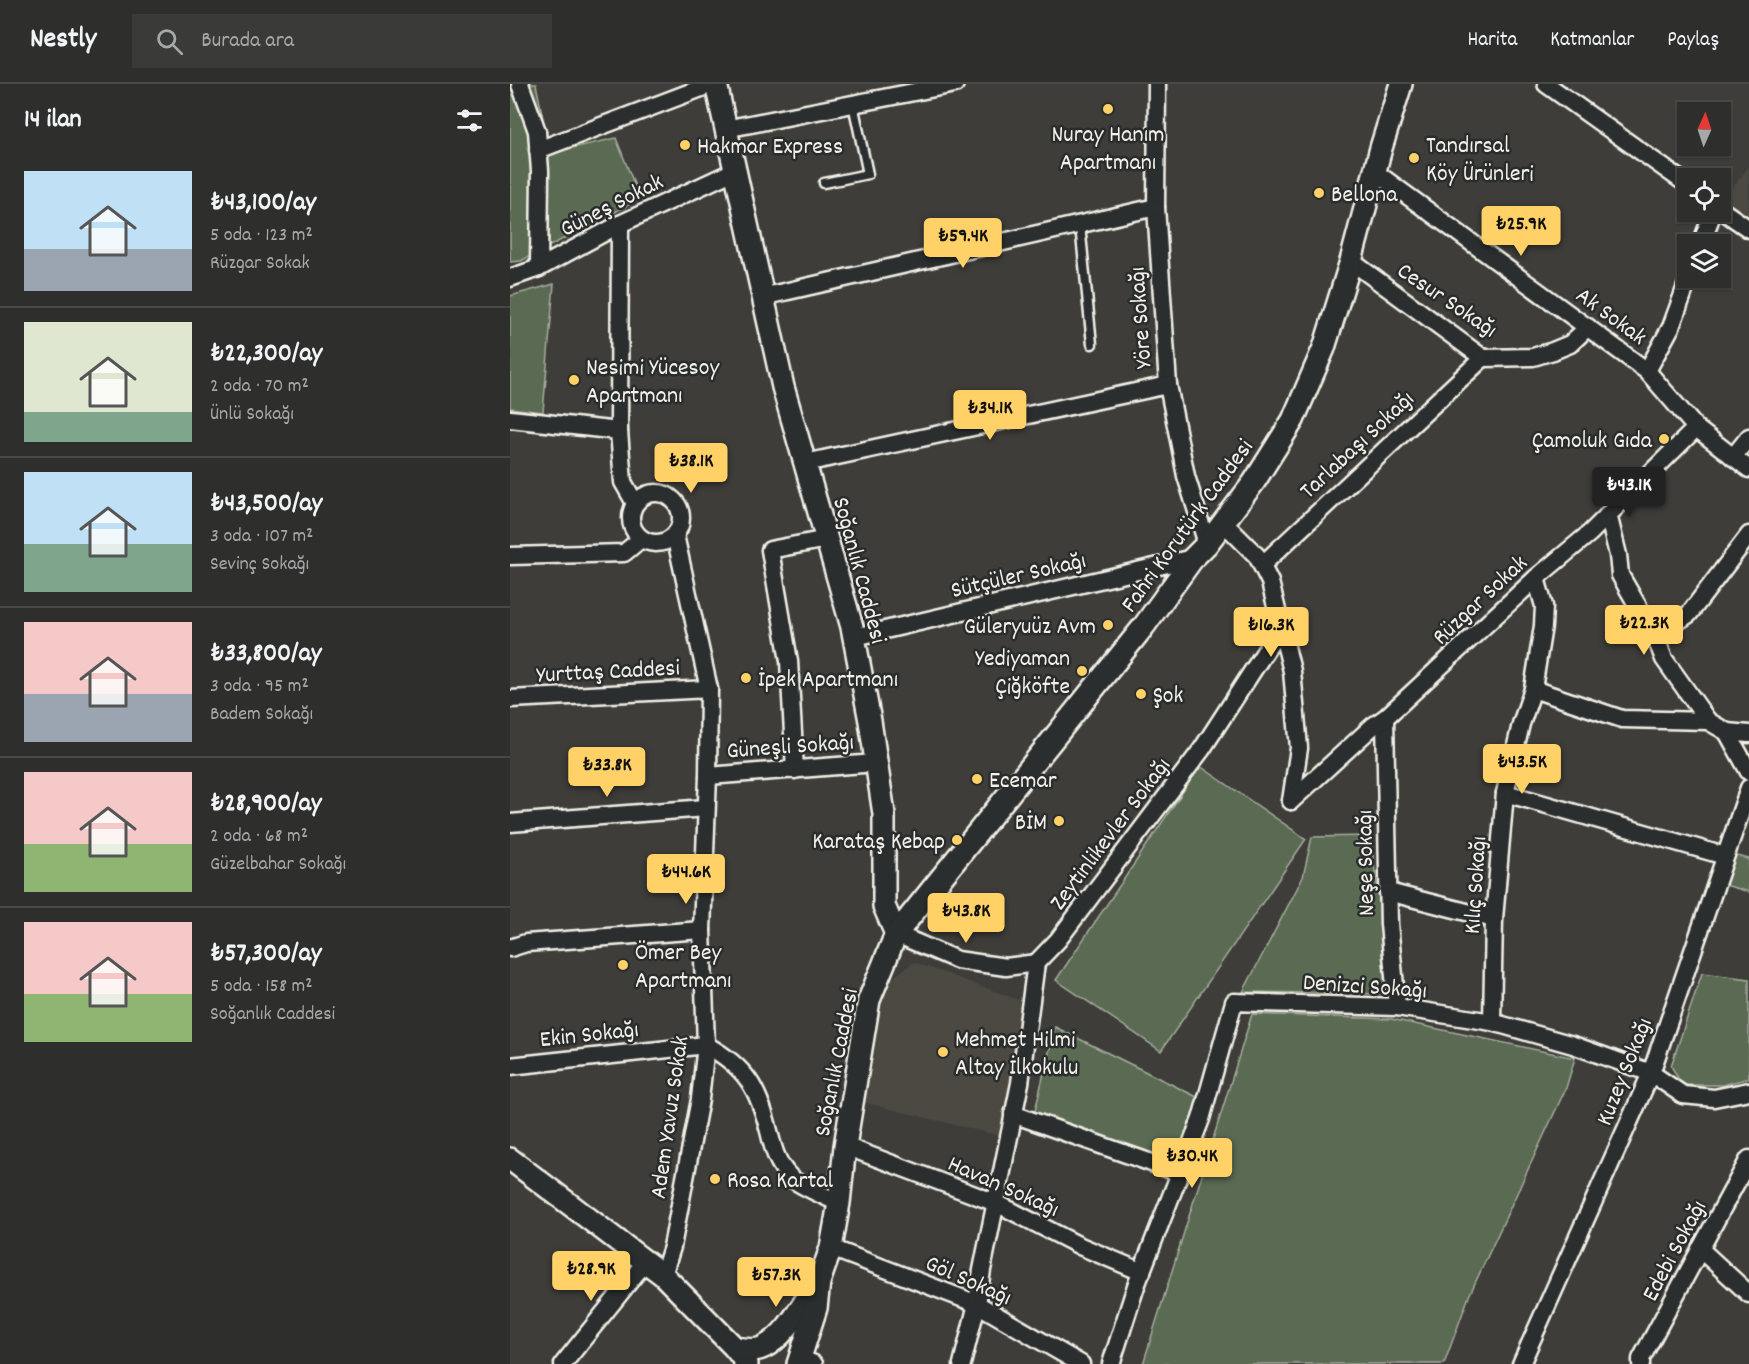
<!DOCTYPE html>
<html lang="tr">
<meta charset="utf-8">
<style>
body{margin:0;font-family:Dekko,sans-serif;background:#3a3a38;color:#f1f3f6;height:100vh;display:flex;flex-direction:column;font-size:22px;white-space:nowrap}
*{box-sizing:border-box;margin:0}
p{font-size:20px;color:#a7a8a9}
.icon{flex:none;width:33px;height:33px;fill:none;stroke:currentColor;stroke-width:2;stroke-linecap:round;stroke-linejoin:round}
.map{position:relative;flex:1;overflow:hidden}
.drawer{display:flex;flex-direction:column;background:#2e2e2c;width:510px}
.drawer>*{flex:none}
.needle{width:39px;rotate:3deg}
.fabs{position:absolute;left:1167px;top:18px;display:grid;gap:12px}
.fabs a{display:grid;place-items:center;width:54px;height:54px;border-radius:0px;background:#2e2e2c;box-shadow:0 2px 4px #0004,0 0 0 2px #494a48;font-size:30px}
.price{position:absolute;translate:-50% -51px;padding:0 14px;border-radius:6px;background:#ffd166;color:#111;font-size:20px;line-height:39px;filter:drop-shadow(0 2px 3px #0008)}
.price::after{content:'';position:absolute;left:50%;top:36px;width:18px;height:14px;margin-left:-9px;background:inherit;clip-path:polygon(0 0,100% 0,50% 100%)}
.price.active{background:#222;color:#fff}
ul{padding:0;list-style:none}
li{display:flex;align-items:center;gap:18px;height:150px;padding:0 24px}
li+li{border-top:2px solid #494a48}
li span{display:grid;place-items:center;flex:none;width:168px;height:120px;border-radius:0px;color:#555}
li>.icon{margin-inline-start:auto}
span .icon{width:72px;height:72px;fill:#fffc;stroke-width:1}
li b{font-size:26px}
h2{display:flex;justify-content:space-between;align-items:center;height:72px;padding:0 24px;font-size:26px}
header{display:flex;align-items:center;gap:36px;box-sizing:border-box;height:84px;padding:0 30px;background:#2e2e2c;border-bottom:2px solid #494a48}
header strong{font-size:28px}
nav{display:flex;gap:33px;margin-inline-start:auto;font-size:21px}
.search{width:420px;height:54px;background:#3a3a38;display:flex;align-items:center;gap:15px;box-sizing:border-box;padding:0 21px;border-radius:0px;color:#a7a8a9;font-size:22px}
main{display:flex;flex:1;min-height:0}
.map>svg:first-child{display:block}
.built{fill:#4c4842}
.green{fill:#5a6a53;stroke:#a7ae9e;stroke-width:1.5}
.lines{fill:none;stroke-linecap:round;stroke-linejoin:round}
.service-casing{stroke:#f4f1e8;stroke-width:13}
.minor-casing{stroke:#f4f1e8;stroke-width:21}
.tertiary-casing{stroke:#f4f1e8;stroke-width:26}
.service{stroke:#2a2d2e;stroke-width:8}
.minor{stroke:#2a2d2e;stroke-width:16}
.tertiary{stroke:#2a2d2e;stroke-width:21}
.poi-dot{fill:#ffd166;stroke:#2a2d2e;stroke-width:2}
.labels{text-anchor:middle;stroke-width:5;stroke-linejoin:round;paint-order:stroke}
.poi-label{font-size:24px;fill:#f4f1e8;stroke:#2a2d2e;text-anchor:start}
.street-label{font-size:24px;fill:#f4f1e8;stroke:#2a2d2e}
</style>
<header>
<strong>Nestly</strong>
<div class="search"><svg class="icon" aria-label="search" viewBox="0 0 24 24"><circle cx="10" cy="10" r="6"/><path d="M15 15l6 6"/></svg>Burada ara</div>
<nav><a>Harita</a><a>Katmanlar</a><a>Paylaş</a></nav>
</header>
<main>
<section class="drawer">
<h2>14 ilan<svg class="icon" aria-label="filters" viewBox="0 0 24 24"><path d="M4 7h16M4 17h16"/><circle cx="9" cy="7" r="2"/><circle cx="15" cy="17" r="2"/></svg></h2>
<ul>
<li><span style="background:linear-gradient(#bfe0f5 65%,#9aa5b1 0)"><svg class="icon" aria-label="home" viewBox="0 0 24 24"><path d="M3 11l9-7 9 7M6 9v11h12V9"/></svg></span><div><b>₺43,100/ay</b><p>5 oda · 123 m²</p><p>Rüzgar Sokak</p></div></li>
<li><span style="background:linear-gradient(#dfe7d0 75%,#7fa58c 0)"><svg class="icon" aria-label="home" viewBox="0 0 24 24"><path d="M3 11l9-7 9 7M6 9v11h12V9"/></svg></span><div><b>₺22,300/ay</b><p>2 oda · 70 m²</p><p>Ünlü Sokağı</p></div></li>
<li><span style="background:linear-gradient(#bfe0f5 60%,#7fa58c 0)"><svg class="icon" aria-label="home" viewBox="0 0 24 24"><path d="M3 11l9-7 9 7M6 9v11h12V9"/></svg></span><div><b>₺43,500/ay</b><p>3 oda · 107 m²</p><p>Sevinç Sokağı</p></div></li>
<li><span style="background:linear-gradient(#f6c9c9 60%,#9aa5b1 0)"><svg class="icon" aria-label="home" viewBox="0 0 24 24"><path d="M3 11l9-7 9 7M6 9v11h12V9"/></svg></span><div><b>₺33,800/ay</b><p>3 oda · 95 m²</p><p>Badem Sokağı</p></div></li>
<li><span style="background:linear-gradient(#f6c9c9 60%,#8fb573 0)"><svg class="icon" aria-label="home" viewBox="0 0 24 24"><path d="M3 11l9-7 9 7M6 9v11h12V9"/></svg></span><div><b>₺28,900/ay</b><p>2 oda · 68 m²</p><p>Güzelbahar Sokağı</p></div></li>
<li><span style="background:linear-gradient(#f6c9c9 60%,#8fb573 0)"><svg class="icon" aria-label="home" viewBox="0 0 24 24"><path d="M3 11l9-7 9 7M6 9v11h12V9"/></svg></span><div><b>₺57,300/ay</b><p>5 oda · 158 m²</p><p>Soğanlık Caddesi</p></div></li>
</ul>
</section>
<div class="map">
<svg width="1239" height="1280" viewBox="0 0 1239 1280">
<rect width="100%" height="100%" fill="#3e3d3a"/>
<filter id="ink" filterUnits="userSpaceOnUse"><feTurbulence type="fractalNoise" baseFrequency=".0167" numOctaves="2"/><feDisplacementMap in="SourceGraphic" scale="12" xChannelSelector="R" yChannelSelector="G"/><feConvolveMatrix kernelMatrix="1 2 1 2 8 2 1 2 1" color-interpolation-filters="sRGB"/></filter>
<g filter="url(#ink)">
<!-- built -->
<g class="built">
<path d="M1239,82V136L1211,119Z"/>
<path d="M404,878L517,919L494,1053L348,1017L371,902Z"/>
</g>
<!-- green -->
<g class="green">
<path d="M0,0H26L40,69L106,54L130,115L11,177L0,178Z"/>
<path d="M44,200L33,328L0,324V212Z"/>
<path d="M690,682L796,755L651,967L546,896Z"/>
<path d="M860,752L872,834L878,910L733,908L793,793L802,753Z"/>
<path d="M1224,771L1239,775V808L1215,801Z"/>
<path d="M1192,889L1239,895V994L1213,1001H1172L1161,982Z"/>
<path d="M742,930L881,935L1065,974L1056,1004L959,1212L934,1280H633Z"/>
<path d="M545,943L691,1015L669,1079L524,1031Z"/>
</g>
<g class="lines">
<!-- service casing -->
<g class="service-casing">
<g id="service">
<path d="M314,99L358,90L343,20"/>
<path d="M570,141L582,260"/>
</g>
</g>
<!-- minor casing -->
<g class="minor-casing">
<g id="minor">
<path d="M10,0L27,47L30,87L29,184"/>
<path d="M647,0L646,123L658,301L676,392L697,460"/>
<path d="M1036,0L1178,101"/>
<path d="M215,45L445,0"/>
<path d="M28,66L202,0"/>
<path d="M865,88L1137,287L1186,344L1239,385"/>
<path d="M1210,125L1239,145"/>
<path d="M110,140L109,347L113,398L125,419"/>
<path d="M1191,160L1203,128"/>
<path d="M841,177L973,274L1023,273L1043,267L1060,260L1078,243"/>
<path d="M0,194L29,184L110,140L224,87"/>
<path d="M252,213L646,123"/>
<path d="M1137,287L1161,243L1179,194"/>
<path d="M0,335L109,347"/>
<path d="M1223,373L1239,353"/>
<path d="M295,379L658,301"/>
<circle cx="146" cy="434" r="25"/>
<path d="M1098,430L1108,471L1110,491L1145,552L1154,575L1198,637L1217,648L1239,650"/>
<path d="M713,438L747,472L760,498L782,587L789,664L781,717"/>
<path d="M0,472L114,469L131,455"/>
<path d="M752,481L973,274"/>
<path d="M1145,552L1179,530L1239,451"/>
<path d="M345,553L683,474"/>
<path d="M1023,605L1112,635L1198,637"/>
<path d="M0,615L199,605"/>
<path d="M875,634L879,840L887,923"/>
<path d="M1217,648L1239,688"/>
<path d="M285,686L279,577L260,466L317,455"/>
<path d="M198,692L366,679"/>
<path d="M995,709L1215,772"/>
<path d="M781,717L863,642L875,634L1026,494L1080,449L1186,344"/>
<path d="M0,739L196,724"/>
<path d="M878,808L984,835"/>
<path d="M386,850L447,876L496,883L526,879"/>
<path d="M0,864L16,859L192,846"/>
<path d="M982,938L984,835L995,709L1011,640L1023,605L1033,542L1034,522L1026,494"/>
<path d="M0,982L196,961C236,983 248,1004 259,1047C263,1064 267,1080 280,1093C288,1101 317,1113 329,1119"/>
<path d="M503,1030L670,1089"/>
<path d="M335,1062L486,1119L570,1162L632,1188"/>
<path d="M321,1164L467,1220L571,1280"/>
<path d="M1190,1165L1239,1210"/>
<path d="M153,1191L162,1163L190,1015L196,961L192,846L198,692L199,605L165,451"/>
<path d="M289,1274L304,1280"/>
<path d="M53,1280L136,1177"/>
<path d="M452,1280L467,1220L472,1186L510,999L526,879L548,856L692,665L771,543"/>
<path d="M601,1280L626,1202L691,1035L724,918L887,923L982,938L1063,961L1141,989L1173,1011L1204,1014L1239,1007"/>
<path d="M1011,1280L1141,989L1239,704"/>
<path d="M1131,1280V1275L1239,1075"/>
</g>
</g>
<!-- tertiary casing -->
<g class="tertiary-casing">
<g id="tertiary">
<path d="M206,0L273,303L342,543L360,637L374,730V822L386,850"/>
<path d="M0,1075L153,1191L225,1264L237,1280"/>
<path d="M225,1264C235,1265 245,1268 254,1263C278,1251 292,1219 309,1198"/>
<path d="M288,1280L306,1224L309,1198L321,1164L329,1119L335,1062L359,916L386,850L634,542L683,474L697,460L744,398L783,336L814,264L841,177L871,64L891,0"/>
</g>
</g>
<!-- service -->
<use href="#service" class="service"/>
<!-- minor -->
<use href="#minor" class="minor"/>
<!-- tertiary -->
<use href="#tertiary" class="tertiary"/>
</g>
</g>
<!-- markers -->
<g class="poi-dot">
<circle cx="598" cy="25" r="6"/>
<circle cx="175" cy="61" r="6"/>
<circle cx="904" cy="74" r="6"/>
<circle cx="809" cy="109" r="6"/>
<circle cx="64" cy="296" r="6"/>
<circle cx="1154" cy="355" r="6"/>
<circle cx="598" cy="541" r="6"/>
<circle cx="572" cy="587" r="6"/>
<circle cx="236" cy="594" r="6"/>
<circle cx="631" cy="610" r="6"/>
<circle cx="467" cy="695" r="6"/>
<circle cx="549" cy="737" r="6"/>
<circle cx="447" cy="756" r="6"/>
<circle cx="113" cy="881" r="6"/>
<circle cx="433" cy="968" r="6"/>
<circle cx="205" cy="1095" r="6"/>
</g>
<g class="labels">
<!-- poi labels -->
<g class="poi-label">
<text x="598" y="57" text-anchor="middle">Nuray Hanım<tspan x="598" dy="28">Apartmanı</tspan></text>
<text x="916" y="68">Tandırsal<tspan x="916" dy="28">Köy Ürünleri</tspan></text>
<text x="187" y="69">Hakmar Express</text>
<text x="821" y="117">Bellona</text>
<text x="76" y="290">Nesimi Yücesoy<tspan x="76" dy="28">Apartmanı</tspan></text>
<text x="1142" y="363" text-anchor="end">Çamoluk Gıda</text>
<text x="586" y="549" text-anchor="end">Güleryuüz Avm</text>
<text x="560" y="581" text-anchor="end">Yediyaman<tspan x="560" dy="28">Çiğköfte</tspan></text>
<text x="248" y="602">İpek Apartmanı</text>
<text x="643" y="618">Şok</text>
<text x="479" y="703">Ecemar</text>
<text x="537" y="745" text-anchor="end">BİM</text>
<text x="435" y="764" text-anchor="end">Karataş Kebap</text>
<text x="125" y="875">Ömer Bey<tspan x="125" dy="28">Apartmanı</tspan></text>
<text x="445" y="962">Mehmet Hilmi<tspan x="445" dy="28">Altay İlkokulu</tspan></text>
<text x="217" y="1103">Rosa Kartal</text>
</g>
<!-- street labels -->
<g class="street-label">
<text transform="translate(101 120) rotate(-27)" y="8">Güneş Sokak</text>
<text transform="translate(938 215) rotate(34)" y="8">Cesur Sokağı</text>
<text transform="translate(1102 231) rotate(36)" y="8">Ak Sokak</text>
<text transform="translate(629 234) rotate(-94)" y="8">Yöre Sokağı</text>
<text transform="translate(846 360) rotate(-43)" y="8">Tarlabaşı Sokağı</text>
<text transform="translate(676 441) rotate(-54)" y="8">Fahri Korutürk Caddesi</text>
<text transform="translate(351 486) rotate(75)" y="8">Soğanlık Caddesi</text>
<text transform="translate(508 490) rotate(-13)" y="8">Sütçüler Sokağı</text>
<text transform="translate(969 515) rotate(-43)" y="8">Rüzgar Sokak</text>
<text transform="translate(98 586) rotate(-3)" y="8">Yurttaş Caddesi</text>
<text transform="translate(280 661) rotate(-4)" y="8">Güneşli Sokağı</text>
<text transform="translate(599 749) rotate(-53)" y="8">Zeytinlikevler Sokağı</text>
<text transform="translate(854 779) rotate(-91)" y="8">Neşe Sokağı</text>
<text transform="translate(964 801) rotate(-86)" y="8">Kılıç Sokağı</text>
<text transform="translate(855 901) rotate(4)" y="8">Denizci Sokağı</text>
<text transform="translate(79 949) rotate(-6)" y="8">Ekin Sokağı</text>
<text transform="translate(325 978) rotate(-79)" y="8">Soğanlık Caddesi</text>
<text transform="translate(1113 987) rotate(-68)" y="8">Kuzey Sokağı</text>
<text transform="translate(158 1033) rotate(-82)" y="8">Adem Yavuz Sokak</text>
<text transform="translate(494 1101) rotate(24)" y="8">Havan Sokağı</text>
<text transform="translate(1163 1166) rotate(-62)" y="8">Edebi Sokağı</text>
<text transform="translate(459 1195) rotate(24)" y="8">Göl Sokağı</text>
</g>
</g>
</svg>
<div class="fabs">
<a><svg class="needle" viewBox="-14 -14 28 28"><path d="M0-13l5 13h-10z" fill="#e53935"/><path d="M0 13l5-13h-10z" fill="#a7a8a9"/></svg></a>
<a><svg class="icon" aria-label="locate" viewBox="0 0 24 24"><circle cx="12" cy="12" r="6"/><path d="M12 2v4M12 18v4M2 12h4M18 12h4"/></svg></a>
<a><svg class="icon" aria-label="layers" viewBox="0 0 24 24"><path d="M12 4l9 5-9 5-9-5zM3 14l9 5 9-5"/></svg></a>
</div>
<b class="price" style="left:1011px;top:173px">₺25.9K</b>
<b class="price" style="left:453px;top:185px">₺59.4K</b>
<b class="price" style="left:480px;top:357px">₺34.1K</b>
<b class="price" style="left:181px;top:410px">₺38.1K</b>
<b class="price active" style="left:1119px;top:434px">₺43.1K</b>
<b class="price" style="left:1134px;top:572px">₺22.3K</b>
<b class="price" style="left:761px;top:574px">₺16.3K</b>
<b class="price" style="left:1012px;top:711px">₺43.5K</b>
<b class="price" style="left:97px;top:714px">₺33.8K</b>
<b class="price" style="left:176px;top:821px">₺44.6K</b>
<b class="price" style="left:456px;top:860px">₺43.8K</b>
<b class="price" style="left:682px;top:1105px">₺30.4K</b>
<b class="price" style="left:81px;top:1218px">₺28.9K</b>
<b class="price" style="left:266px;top:1224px">₺57.3K</b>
</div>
</main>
